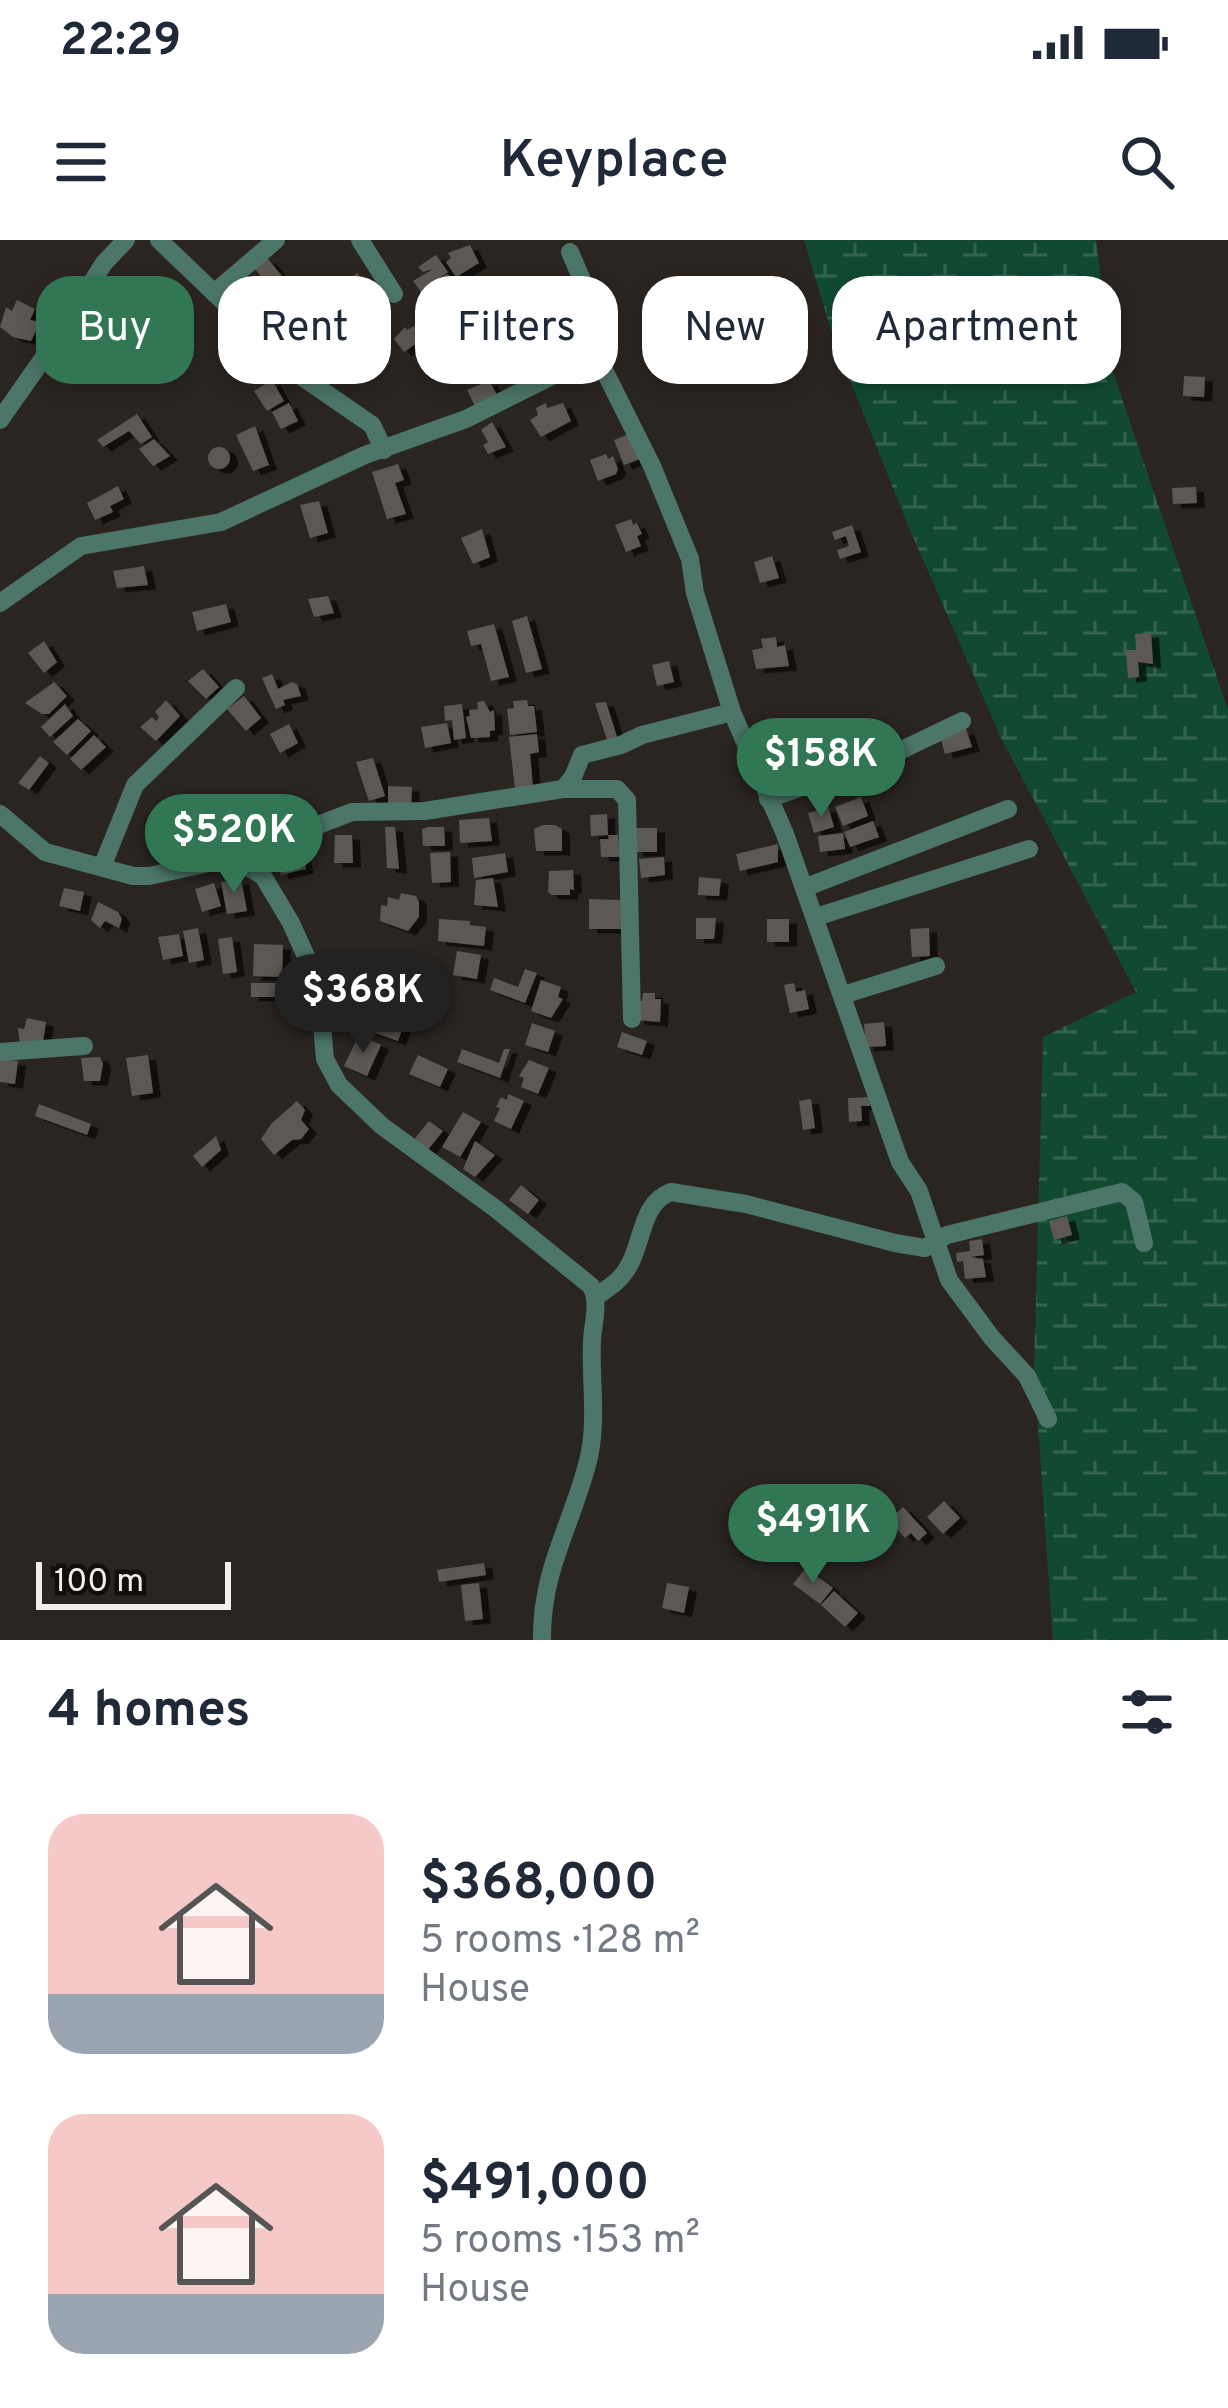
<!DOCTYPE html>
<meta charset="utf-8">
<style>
body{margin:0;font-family:Overpass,sans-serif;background:#f2f2f3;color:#1f2937;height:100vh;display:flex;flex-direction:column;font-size:45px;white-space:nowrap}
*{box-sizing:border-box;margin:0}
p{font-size:39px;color:#747a83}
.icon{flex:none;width:66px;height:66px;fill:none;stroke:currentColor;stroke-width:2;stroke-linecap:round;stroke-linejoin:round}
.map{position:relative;height:1400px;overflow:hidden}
.sheet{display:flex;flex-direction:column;background:#fff;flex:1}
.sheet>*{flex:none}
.guide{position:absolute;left:36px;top:36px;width:1158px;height:108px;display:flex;gap:24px}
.scale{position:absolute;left:36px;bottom:30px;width:195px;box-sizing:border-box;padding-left:12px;border:6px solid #f2eeeb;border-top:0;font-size:33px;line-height:42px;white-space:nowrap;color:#f2eeeb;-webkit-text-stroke:9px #110f0d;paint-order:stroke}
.price{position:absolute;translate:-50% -102px;padding:0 27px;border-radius:42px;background:#327754;color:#fff;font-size:39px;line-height:78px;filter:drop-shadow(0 3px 6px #0008)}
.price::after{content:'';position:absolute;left:50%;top:72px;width:36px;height:27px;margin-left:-18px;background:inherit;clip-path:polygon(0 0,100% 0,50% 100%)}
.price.selected{background:#222;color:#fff}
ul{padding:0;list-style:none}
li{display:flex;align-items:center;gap:36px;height:300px;padding:0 48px}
li span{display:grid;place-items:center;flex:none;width:336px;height:240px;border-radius:36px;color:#555}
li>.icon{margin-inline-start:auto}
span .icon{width:144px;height:144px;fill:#fffc;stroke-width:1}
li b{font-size:51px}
h2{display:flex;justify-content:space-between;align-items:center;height:144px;padding:0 48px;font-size:51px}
.tag{padding:0 42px;border-radius:36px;background:#fff;box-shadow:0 6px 18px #0003;font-size:42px;line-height:108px}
.tag.selected{background:#327754;color:#fff}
.status{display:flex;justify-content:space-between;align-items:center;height:84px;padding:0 60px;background:#fff;direction:ltr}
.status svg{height:33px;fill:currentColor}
header{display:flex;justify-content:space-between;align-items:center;height:156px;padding:0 48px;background:#fff;font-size:54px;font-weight:600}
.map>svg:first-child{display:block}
.wetland{fill:url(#wetland-marsh)}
.building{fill:#5d5852;filter:url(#shadow)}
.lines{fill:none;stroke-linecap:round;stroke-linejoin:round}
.minor{stroke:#4c766a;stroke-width:18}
</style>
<div class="status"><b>22:29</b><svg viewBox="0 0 49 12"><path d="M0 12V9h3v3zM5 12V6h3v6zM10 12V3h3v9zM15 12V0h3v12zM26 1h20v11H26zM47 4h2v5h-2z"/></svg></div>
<header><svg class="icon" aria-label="menu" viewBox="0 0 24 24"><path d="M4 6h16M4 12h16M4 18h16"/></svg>Keyplace<svg class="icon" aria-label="search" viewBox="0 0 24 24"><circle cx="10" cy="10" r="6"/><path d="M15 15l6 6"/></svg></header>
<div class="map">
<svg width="1228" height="1400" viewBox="0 0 1228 1400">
<defs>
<pattern id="wetland-marsh" width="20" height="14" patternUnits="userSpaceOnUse" patternTransform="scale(3)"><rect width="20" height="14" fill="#114931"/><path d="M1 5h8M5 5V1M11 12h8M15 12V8" fill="none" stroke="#34644f"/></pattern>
<filter id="shadow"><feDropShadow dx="8" dy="4.5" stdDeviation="0" flood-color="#0009"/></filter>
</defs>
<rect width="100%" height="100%" fill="#2b2521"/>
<!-- wetland -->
<path class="wetland" d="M804,0H1096L1112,129L1228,470V1400H1053L1034,1129L1043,797L1136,752L1001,498L907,283L834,100Z"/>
<!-- building -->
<g class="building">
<path d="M470,5L479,23L456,37L446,22L451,18L448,13Z"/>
<path d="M436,15L448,32L437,40L448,34L454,45L427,60L413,41L433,29L423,32L418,27Z"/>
<path d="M267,18L287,42L274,51L254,28Z"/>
<path d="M357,33L372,51L379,45L387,55L370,67L349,40Z"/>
<path d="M17,60L35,69L30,80L40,82L31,101L13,97L0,87L6,67L12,71Z"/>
<path d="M474,75L487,93L471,103L459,85Z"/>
<path d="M533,81L544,103L530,110L519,87Z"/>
<path d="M414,86L423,99L404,112L394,99L405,87L407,90Z"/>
<path d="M1184,136L1205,137L1204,157L1183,156Z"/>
<path d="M272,140L284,161L267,171L254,151Z"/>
<path d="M489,141L499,158L475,166L467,150Z"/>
<path d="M289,163L298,181L281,189L272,172Z"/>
<path d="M546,163L547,168L563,163L571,181L541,197L530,180L538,175L536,168Z"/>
<path d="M137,174L152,197L141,204L129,191L103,207L97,200Z"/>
<path d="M492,182L506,207L488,214L483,205L488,202L481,190Z"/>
<path d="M255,186L269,225L253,231L236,195Z"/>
<path d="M629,194L640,219L624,225L614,200Z"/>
<path d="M154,199L170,216L153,226L139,209Z"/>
<circle cx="219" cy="218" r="11"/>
<path d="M606,214L608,219L613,216L618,229L616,234L598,241L590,220Z"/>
<path d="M398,224L404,240L395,243L406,274L387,279L372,232Z"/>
<path d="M118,246L124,259L110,266L113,272L95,280L87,263Z"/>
<path d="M1196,247L1197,263L1173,264L1172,248Z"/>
<path d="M319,261L328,293L310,298L300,265Z"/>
<path d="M631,279L633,285L637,283L642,294L637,296L641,306L626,312L615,285Z"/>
<path d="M852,285L861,312L840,319L837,310L849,306L846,296L835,300L832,292Z"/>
<path d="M482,289L490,317L473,324L461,298Z"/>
<path d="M772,316L779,338L760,343L754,322Z"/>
<path d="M144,326L148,345L117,348L113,331Z"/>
<path d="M328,356L334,373L314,377L308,359Z"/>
<path d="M226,364L231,382L197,391L192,372Z"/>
<path d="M527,376L542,429L526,433L512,381Z"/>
<path d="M494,384L509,437L491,441L481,404L471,406L467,391Z"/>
<path d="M1151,393L1153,424L1138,422L1139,437L1128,438L1126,410H1136L1135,394Z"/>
<path d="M776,397L777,407L785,405L789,426L756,429L752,410L763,408L761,399Z"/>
<path d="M44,401L57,422L44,433L28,413Z"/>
<path d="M669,421L674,442L657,446L652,425Z"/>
<path d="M203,429L219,447L206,459L188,441Z"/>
<path d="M272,434L278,449L292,442L297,444L301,456L283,460L285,465L276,469L262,438Z"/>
<path d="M54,442L67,456L49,474H42L25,463Z"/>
<path d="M244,456L261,478L246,491L227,469Z"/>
<path d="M166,460L180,476L156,501L140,487L152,477L156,481L159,477L155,472Z"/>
<path d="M527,460L528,466H534L537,492L510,495L507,469L514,468L513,461Z"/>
<path d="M484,461L490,472L494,470L495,490L490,491V497L471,498L466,477L470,476L469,470L478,469L477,462Z"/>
<path d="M606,462L617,497V505L607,500L595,463Z"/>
<path d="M65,464L73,476L50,497L41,487Z"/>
<path d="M462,464L466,498L454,500L452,480L445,481L444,466Z"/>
<path d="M78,479L91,491L67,515L53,502Z"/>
<path d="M447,483L451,503L425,508L421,487Z"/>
<path d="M289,484L298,503L280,513L270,494Z"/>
<path d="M966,489L972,507L945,514L941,499Z"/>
<path d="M537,494L539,512L530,514L533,547L515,549L509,497Z"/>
<path d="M94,495L106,507L81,530L70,519Z"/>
<path d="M40,516L49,523L29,550L18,543Z"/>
<path d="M373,518L385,556L369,561L356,522Z"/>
<path d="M388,546L412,547L411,567L388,566Z"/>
<path d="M861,557L868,576L843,586L835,567Z"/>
<path d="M828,567L834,587L814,593L808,573Z"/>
<path d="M215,568V573L227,571L235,611L205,616L196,577Z"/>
<path d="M607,574L608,595H618L620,617H601L600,599H609L608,595L591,596L590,575Z"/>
<path d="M489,578L492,601L460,603L459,580Z"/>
<path d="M873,581L879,597L850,607L844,592Z"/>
<path d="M543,585H555L562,589V611H536L534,589Z"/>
<path d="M385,587H395L399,629L387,628Z"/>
<path d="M428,587H444L445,606H423L422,589Z"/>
<rect x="635" y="588" width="22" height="24"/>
<path d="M843,593L845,609L820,612L818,596Z"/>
<path d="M335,595H352L353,623H334Z"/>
<path d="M778,604V622L740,631L736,614Z"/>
<path d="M300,606L306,629L281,635L275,612Z"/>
<path d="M450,612L451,642L432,643L430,613Z"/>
<path d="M505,613L508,632L474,638L472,618Z"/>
<path d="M664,617L665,635L641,638L639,619Z"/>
<path d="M573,630L574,650L570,649V655H552L548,652L549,631Z"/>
<path d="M699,637L721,639L719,656L698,655Z"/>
<path d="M493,638L498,667L474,665L476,640Z"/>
<path d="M241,639L247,671L227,674L221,642Z"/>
<path d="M214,643L221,666L202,672L195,649Z"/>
<path d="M64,648L84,652L80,671L59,666Z"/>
<path d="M401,653L416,656L419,662V677L408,691L380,681L381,665L387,666L388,657L399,660Z"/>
<path d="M589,659L622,660L621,689H589Z"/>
<path d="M98,662L118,672L122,679L119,688L105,681L100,688L91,680Z"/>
<path d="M696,678H716L714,699H696Z"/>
<path d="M439,679L470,681V685L486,687L484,706L438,701Z"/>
<rect x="767" y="679" width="22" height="23"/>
<path d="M198,688L204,720L189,723L183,691Z"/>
<path d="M929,688L930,716L912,717L910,689Z"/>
<path d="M179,694L183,716L163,720L158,697Z"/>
<path d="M232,697L237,732L223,734L218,699Z"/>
<path d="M254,704L283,705L282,737L253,736Z"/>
<path d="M457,711L481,715L477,739L453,735Z"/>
<path d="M525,729L537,733L525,763L490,750L494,738L518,747Z"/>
<path d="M541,740L561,747L558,757L563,759L551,778L531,771Z"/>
<rect x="251" y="743" width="32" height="14"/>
<path d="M794,743L796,752L805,750L809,769L790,773L784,745Z"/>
<path d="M643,753H655V759H661L660,782L636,780L637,761H642Z"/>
<path d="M355,756L383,766L386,756L411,764L398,801L346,783Z"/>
<path d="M27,778L46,782L42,809L20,805L18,788L24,789Z"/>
<path d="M884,782L886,806L866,807L864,784Z"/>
<path d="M532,783L555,791L548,812L525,805Z"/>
<path d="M622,792L647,801L642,815L617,807Z"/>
<path d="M359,795L381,805L367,836L344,826Z"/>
<path d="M462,809L499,823L504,809H510L500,838L457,822Z"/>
<path d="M148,815L153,853L132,856L126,818Z"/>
<path d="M418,815L448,829L440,847L409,834Z"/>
<path d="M100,817L103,824L100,841H84L81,818Z"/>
<path d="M0,819L18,821L15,844L0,842Z"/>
<path d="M529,820L549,828L538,854L521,847L524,838L519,836Z"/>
<path d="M508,854L524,861L511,889L494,881L500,868L496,867L501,857L507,860Z"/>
<path d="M870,857V866H861L862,881L849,882L848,858Z"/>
<path d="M811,859L815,888L803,890L799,861Z"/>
<path d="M297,861L305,870L301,880L309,889L301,899L292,900L274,915L261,899L271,884Z"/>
<path d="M39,864L91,884L87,895L35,876Z"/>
<path d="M463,872L481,882L460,917L442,907Z"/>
<path d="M429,881L443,891L426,912L412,902Z"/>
<path d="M216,896L221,910L202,927L193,916Z"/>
<path d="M475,901L495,915L475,937L463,929Z"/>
<path d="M521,945L539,960L528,974L509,960Z"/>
<path d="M1067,976L1072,995L1054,1000L1049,981Z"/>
<path d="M982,999L984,1015L970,1017L983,1019L986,1037L965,1039L963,1021L957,1022L956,1013L970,1011L969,1001Z"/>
<path d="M944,1261L960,1278L943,1294L927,1277Z"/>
<path d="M903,1267L927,1293L918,1301L911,1293L905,1298L889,1280Z"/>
<path d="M484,1323L486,1335L439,1342L437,1330Z"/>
<path d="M806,1328L833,1348L820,1364L793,1344Z"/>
<path d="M479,1343L483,1379L465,1381L461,1345Z"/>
<path d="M667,1343L689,1347L684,1373L662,1368Z"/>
<path d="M834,1351L858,1373L845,1387L821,1365Z"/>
</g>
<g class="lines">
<!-- minor -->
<g class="minor">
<path d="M159,0L301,136L372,185L384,210"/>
<path d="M360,0L394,54"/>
<path d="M570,12L585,47L596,114L652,226L690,319L695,353L732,472L785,594L900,922L919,951L949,1040L992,1098L1027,1136L1048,1179"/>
<path d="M214,53L276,0"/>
<path d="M0,180L56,100L104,23L126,0"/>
<path d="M0,363L81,306L221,282L365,215L466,179L596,114"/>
<path d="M563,549H617L627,560L632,779"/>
<path d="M768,559L887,517L962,481"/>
<path d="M0,574L45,612L133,636H149L232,618L263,636L291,683L313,732L320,762L325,819L339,845L382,886L496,969L591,1046C600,1063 593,1082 592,1100C590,1141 598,1182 588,1221C572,1285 541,1330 542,1400"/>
<path d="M232,618L352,572L425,571L563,549L573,537L582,515L621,505L642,495L732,472"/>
<path d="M102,627L135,545L236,448"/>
<path d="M804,648L1008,569"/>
<path d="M816,677L1029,609"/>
<path d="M843,755L936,726"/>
<path d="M0,812L84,806"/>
<path d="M597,1056C608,1048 619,1042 627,1029C643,1005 640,963 671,952L746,964L895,1003L925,1008L947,995L1122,952L1134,962L1144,1003"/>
</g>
</g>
</svg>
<div class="scale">100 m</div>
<b class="price" style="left:821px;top:580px">$158K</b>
<b class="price" style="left:234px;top:656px">$520K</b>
<b class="price selected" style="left:363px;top:816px">$368K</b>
<b class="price" style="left:813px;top:1346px">$491K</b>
<div class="guide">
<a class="tag selected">Buy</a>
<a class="tag">Rent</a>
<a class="tag">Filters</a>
<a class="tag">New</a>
<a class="tag">Apartment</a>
</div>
</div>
<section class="sheet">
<h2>4 homes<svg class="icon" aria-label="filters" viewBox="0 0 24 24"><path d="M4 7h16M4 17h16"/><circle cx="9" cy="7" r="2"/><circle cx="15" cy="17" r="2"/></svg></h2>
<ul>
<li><span style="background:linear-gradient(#f6c9c9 75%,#9aa5b1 0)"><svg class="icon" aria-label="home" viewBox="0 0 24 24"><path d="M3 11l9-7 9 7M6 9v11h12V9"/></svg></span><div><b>$368,000</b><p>5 rooms · 128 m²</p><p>House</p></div></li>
<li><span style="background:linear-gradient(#f6c9c9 75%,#9aa5b1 0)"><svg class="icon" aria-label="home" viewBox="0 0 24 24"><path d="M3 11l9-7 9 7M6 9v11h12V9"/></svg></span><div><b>$491,000</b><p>5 rooms · 153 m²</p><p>House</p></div></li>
</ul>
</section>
